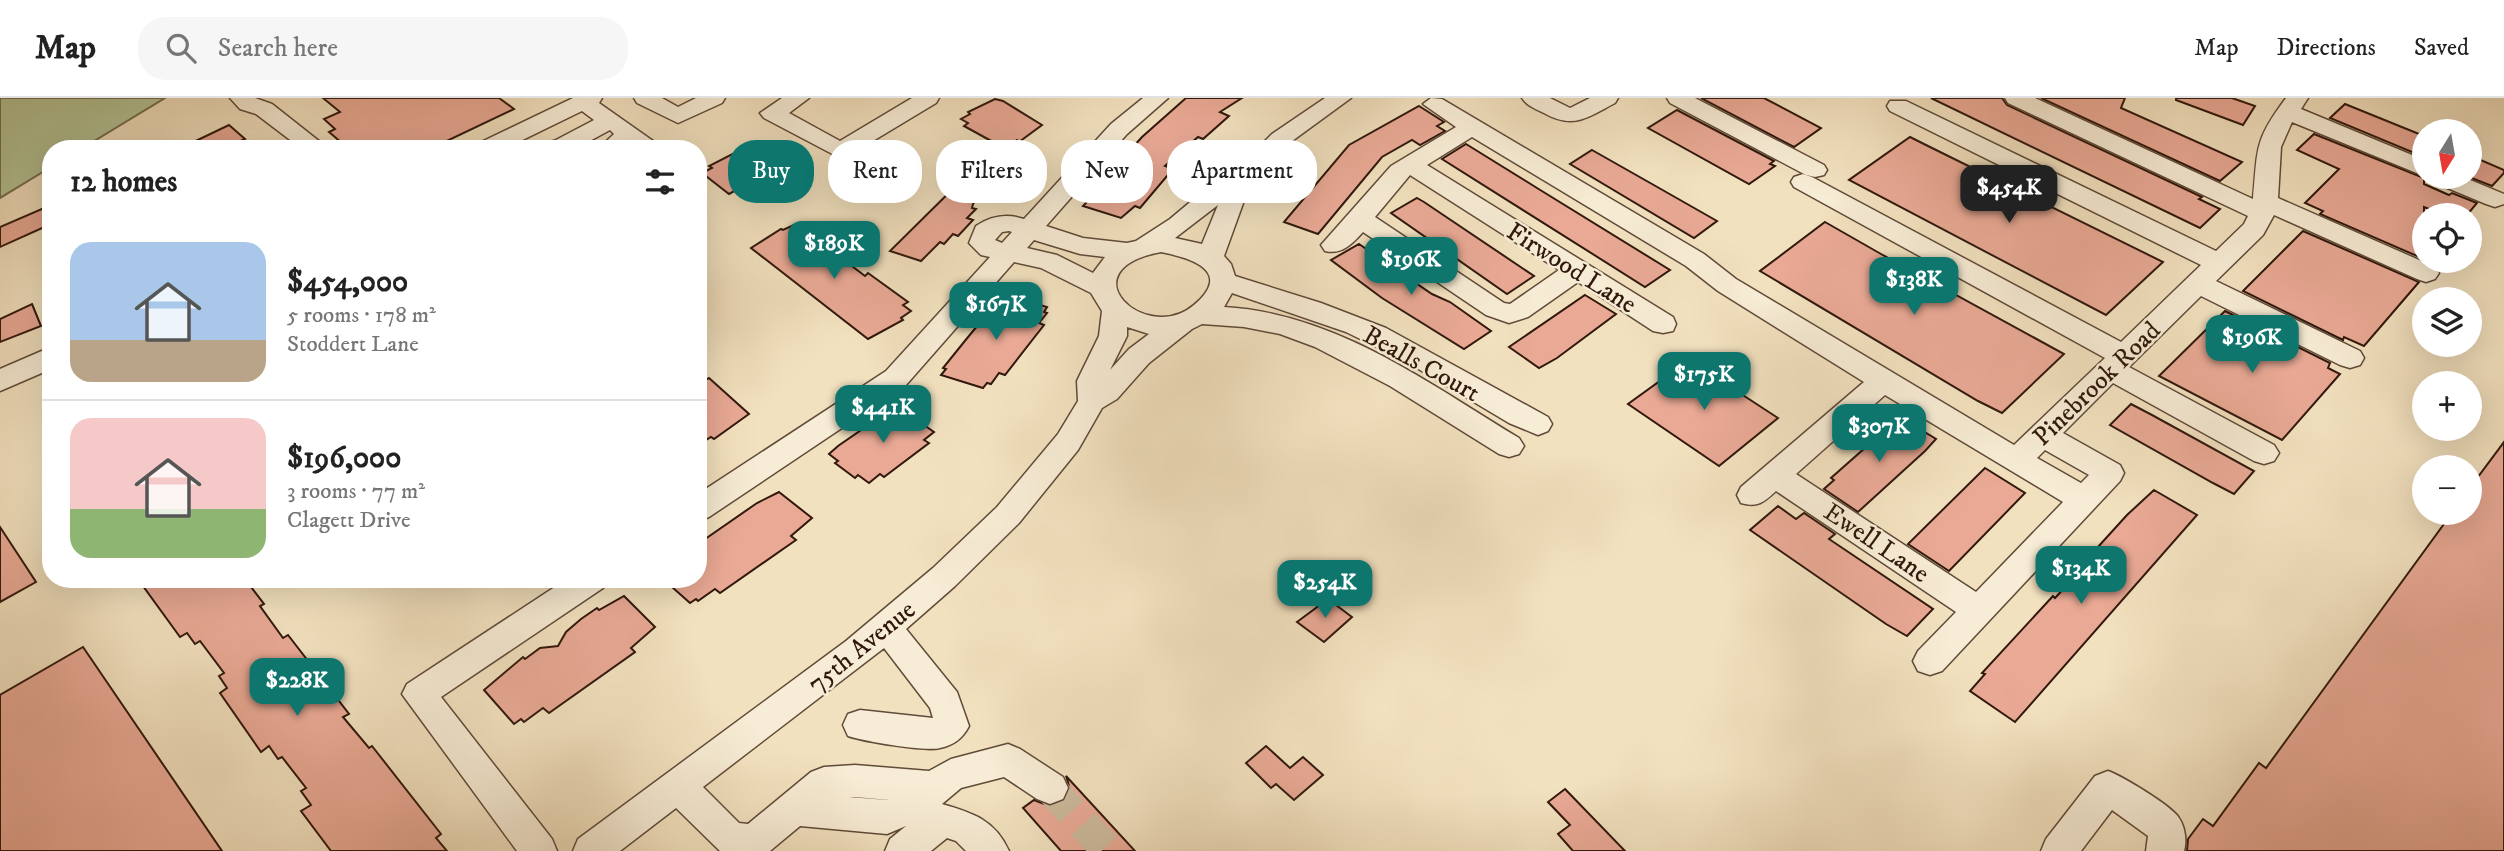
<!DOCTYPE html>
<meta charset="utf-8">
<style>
body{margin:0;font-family:"IM FELL DW Pica",serif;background:#f6f6f6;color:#222;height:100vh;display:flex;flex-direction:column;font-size:26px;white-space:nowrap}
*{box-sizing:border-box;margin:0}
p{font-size:23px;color:#767676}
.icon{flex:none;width:38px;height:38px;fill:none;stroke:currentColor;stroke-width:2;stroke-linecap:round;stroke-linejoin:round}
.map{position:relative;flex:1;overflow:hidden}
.drawer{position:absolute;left:42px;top:42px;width:665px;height:448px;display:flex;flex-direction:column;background:#fff;border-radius:28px;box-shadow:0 7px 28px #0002}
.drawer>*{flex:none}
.hud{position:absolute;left:728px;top:42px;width:665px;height:63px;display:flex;gap:14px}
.needle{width:46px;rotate:191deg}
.fabs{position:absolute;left:2412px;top:21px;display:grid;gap:14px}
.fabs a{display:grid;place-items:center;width:70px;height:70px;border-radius:50%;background:#fff;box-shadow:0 7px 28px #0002;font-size:35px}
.price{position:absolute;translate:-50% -60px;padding:0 16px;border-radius:14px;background:#0f766e;color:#fff;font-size:23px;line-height:46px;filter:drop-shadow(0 2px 4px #0008)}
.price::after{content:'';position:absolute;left:50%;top:42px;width:21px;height:16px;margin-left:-10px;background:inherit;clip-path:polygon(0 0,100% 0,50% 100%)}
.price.on{background:#222;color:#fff}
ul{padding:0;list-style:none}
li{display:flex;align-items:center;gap:21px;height:175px;padding:0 28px}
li+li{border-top:2px solid #e0e0e0}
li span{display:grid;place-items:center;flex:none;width:196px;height:140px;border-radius:21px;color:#555}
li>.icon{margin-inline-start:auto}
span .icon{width:84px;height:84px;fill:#fffc;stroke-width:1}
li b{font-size:30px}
h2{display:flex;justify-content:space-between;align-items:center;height:84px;padding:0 28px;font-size:30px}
.tag{padding:0 24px;border-radius:28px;background:#fff;box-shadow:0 7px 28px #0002;font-size:24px;line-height:63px}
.tag.on{background:#0f766e;color:#fff}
header{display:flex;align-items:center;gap:42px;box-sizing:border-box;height:98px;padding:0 35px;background:#fff;border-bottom:2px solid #e0e0e0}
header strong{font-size:33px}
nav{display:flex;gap:38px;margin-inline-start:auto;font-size:24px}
.search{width:490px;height:63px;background:#f6f6f6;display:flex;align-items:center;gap:18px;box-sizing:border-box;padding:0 24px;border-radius:28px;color:#767676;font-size:26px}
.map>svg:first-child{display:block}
.green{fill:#b4c496;stroke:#726e51;stroke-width:2}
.building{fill:#e9a995;stroke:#30180c;stroke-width:2}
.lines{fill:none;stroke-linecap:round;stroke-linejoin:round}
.minor-tunnel{stroke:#cbb99b;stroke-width:32;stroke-dasharray:32 17;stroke-linecap:butt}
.minor-casing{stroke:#604a39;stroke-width:3}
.minor{fill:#f7ecd5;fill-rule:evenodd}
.labels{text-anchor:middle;stroke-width:5;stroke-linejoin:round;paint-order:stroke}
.street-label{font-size:26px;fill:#30180c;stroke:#f7ecd5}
</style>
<header>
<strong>Map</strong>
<div class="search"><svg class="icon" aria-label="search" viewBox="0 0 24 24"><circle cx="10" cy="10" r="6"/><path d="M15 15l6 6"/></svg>Search here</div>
<nav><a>Map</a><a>Directions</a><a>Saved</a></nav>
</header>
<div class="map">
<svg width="2504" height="753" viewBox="0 0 2504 753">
<rect width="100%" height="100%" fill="#f2e1bf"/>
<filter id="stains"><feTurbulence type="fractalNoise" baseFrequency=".00286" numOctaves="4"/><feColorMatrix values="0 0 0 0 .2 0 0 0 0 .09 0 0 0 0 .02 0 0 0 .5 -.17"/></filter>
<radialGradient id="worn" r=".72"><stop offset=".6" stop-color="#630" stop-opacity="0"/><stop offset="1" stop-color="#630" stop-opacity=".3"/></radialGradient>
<!-- green -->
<path class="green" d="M0,0H165L81,51H51V69L0,100Z"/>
<!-- building -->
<g class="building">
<path d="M323,0H499L514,11L430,51H349L329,34L335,31L324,21L340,14Z"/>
<path d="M1186,0H1242L1220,14L1229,18L1203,41L1198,39L1165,68L1173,71L1140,110L1135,108L1121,120L1083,108L1087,104L1084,103L1142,39Z"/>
<path d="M1701,0H1764L1821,30L1794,49Z"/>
<path d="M1931,0H2002L2007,7L2202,99L2199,101L2220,111L2200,130Z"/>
<path d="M2041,0H2125L2121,10L2242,64L2220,83Z"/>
<path d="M2176,0H2232L2255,8L2243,27L2176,2Z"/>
<path d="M995,1L1003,3L1042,27L1019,44L1017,42L1004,50L964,28L968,25L961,21L970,16L968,14Z"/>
<path d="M2345,6L2424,38V59L2330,20Z"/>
<path d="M1419,8L1444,24L1437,28L1445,33L1420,47L1412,42L1382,59L1318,136L1284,124L1349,47Z"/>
<path d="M1677,12L1774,63L1770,66L1775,68L1749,86L1648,30Z"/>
<path d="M229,27L245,41L222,51H179Z"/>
<path d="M2314,36L2424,80V86L2449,97L2452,95L2477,105L2467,117H2444L2424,109V161L2320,116L2323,113L2305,105L2339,71L2297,52Z"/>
<path d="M1910,39L1928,48L2163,164L2106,217L1849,82Z"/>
<path d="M762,44L790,63L729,96L702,75L712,70L709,68L750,47L752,49Z"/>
<path d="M1466,46L1537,90L1670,172L1645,189L1442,61Z"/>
<path d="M1592,52L1652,86L1717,123L1694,140L1570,66Z"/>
<path d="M2469,57L2504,72V75L2492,88L2469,79Z"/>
<path d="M974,70L996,77L973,106L972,110L976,111L967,120L973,122L958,138L953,136L944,146L940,144L921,163L890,153Z"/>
<path d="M1417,100L1424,104L1534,178L1507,196L1391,115Z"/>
<path d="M51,107V126L0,149V129Z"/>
<path d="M1825,124L1881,156L2064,256L2002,315L1978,303L1760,173Z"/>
<path d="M794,127L801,132L805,130L835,151L832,153L865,178L868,175L908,204L903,207L911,213L901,220L903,222L868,241L751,150L781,131L783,132Z"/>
<path d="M2303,133L2419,184L2364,248L2344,239L2343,242L2243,193Z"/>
<path d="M1359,146L1432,196L1450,204L1491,233L1464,251L1382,200L1331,162Z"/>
<path d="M1007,197L1047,209L1044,214L1047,215L1039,225L1044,227L1005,277L999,275L991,286L987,285L983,290L941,277L946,271L943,270L964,244L1000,200L1003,202Z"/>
<path d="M1585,197L1616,216L1557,260L1539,270L1509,249Z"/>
<path d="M32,206L41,228L0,244V221Z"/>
<path d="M2225,213L2330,265L2328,270L2340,276L2282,342L2159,278Z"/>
<path d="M1689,262L1778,320L1719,368L1628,306Z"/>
<path d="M709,280L749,316L714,341L711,339L698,347V287Z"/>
<path d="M2131,306L2152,317L2254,373L2234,396L2213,385L2110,327Z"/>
<path d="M896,308L904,314L907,312L927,325L924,327L934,334L924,342L929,345L884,379L880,376L869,385L858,377L855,380L835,365L838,363L829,356L838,348Z"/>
<path d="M1900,319L1936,341L1925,353L1858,414L1824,391L1834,382L1831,380Z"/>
<path d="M2504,344V753H2187L2188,741L2203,721L2213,728L2259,665L2266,670L2452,415H2469V391Z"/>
<path d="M1985,370L2025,395L1949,473L1908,446Z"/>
<path d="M2154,392L2197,417L2015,624L1970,593L1985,576L1982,575L2053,498L2055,500L2079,474L2077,472L2127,417Z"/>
<path d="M779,394L812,420L791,438L796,442L720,495L715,491L698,503L696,501L690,505L663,481H698V446L757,405Z"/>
<path d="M1778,408L1796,421L1804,415L1835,436L1829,441L1933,511L1907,538L1886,526L1750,432Z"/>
<path d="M0,429L36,484L0,504Z"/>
<path d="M154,481H245L264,506L260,508L283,540L288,537L349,616L343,619L369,650L372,648L441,736L436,740L447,753H331L301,713L311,707L301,693L306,690L282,659L278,661L269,648L261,654L220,595L227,590L219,578L224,575L200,543L195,546L187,535L180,539L143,488Z"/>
<path d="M624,498L655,529L631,550L635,554L549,615L543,610L524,624L521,621L514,626L484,592L523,559L525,561L540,550L558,548L566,534L581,521L597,510L599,512Z"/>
<path d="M1328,501L1352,519L1324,544L1297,524Z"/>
<path d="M83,549L222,753H0V597Z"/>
<path d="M1266,648L1290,670L1303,659L1323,677L1294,702L1276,686L1271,690L1246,665Z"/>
<path d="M1066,678L1135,753H1061L1023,710L1034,702L1049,708L1064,703L1070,691Z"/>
<path d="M1565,691L1625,753H1573L1558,736L1570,727L1548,704Z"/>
</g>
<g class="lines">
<!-- minor-tunnel -->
<path class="minor-tunnel" d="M1050,690L1108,753"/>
<!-- minor casing -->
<g class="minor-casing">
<g id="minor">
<path d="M230,0H255L272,6L329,51H302L256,16L240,11Z"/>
<path d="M573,0H602L599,5L663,50L636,51L630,46L625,51H598L614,36L610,32L575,51H532L536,46L554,43L594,22L582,13L504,51H473L477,46Z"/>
<path d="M634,0H662L678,9L696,0H725L722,5L678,25L637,5Z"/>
<path d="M782,0H809L789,15L840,43L912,0H939L936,5L848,58L840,60L764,20L760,15Z"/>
<path d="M1143,0H1168L1127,36L1046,128L1083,140L1127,145L1136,143L1170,121L1195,100L1229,79L1272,36L1325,0H1351L1288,46L1250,86L1224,158L1231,166L1235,178L1321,205L1386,230L1548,319L1552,326L1548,333L1538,337L1509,325L1405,263L1346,234L1232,195L1224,209C1335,215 1428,285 1519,340L1524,348L1519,356L1509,359L1499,356L1390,288L1315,249L1280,236L1244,229L1202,226L1192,231L1149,265L1117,301L1102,310L1078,352L1019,425L955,488L906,531L957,594L969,628C963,640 954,647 940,650C925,654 863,643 848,638L843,627L848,616L860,612L933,620L930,610L884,550L703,689L739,725L748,726L811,674L824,669L855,667L929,673L951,661L1008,646L1020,651L1063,679L1068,690L1063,701L1050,706L1037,701L1004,679L961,690L942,706C973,715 995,722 1009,753H966L956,743L947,740L931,753H885L890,741L906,728L887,736L800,728L770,753H720L676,710L620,753H573L578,741L846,543L933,470L997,409L1058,336L1078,303L1077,283L1099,238L1102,213L1091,195L1041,170L1014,164L906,287L709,419L698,423V396L886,273L990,159L981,157L969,145L976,128C991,118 1006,115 1024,121L1111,26ZM1218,107L1202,146L1175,140ZM1009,133L1012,134L1002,145L995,142L1002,134ZM1034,142L1080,156L1105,159L1093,175L1057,157L1027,150ZM1161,154C1191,160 1234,173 1194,207C1146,248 1065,172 1161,154ZM1127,229L1149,236L1129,251L1110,272L1127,238ZM849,699H855L889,702H887Z"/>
<path d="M1431,0L1442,1L1704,156L1736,181L2014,347L2105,260L1794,89L1791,84L1794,79L1803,76L1812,79L2121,244L2201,167L1890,13L1887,8L1890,3H1906L2216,153L2244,126L2248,118L2008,5L2005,0H2035L2253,101C2258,49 2254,43 2286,0H2308L2301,11L2424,62V78L2292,24L2281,49L2278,100L2435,169L2439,175L2435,181L2426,184L2417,181L2274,117L2263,137L2216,183L2360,253L2364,260L2360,267L2350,270L2340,267L2201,198L2129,269L2274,347L2279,355L2274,363L2264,366L2254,363L2113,285L2063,335L2120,367L2124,375L2120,383L1942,573L1930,577L1918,573L1913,563L1918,553L1956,514L1776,393C1764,404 1758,410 1741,405L1737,397L1741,389L1864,284L1718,193L1686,168L1472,39L1427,67L1673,219L1676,226L1673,233L1663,235L1653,233L1578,184L1528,219L1509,225L1486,217L1363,134C1352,146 1342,157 1325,153L1321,147L1391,68L1456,29L1423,6ZM1410,77L1559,172L1510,206L1504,205L1375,119ZM1885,297L2063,404L1976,494L1796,376ZM2045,352L2089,377L2081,385L2037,360Z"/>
<path d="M1522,0H1550L1570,10L1590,0H1618L1615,5C1588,19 1574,32 1544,15C1536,11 1527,8 1522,0Z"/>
<path d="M1667,0H1695L1824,67L1827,72L1824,77L1815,79L1806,77L1670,5Z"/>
<path d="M2430,79H2463L2504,96V106L2495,109L2486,106L2433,84Z"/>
<path d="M51,249V271L0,293V271Z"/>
<path d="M567,481H608L603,490L441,599L552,741L557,753H517L402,596L407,586Z"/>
<path d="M2108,673C2122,678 2172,708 2179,720C2185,729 2187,743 2184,753H2146L2148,738L2112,712L2081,753H2041L2046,741L2095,678Z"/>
</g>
</g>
<!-- minor -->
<use href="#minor" class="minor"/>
</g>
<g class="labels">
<!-- street labels -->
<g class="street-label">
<text transform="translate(1572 169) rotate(32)" y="9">Firwood Lane</text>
<text transform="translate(1422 265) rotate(29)" y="9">Bealls Court</text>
<text transform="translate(2096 285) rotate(-44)" y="9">Pinebrook Road</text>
<text transform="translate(1877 444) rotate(34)" y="9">Ewell Lane</text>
<text transform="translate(861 548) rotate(-39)" y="9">75th Avenue</text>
</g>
</g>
<rect width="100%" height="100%" filter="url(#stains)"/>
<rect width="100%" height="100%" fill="url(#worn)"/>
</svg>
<div class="fabs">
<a><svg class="needle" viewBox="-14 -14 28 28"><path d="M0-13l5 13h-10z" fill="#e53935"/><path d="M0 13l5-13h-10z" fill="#767676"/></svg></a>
<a><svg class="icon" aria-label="locate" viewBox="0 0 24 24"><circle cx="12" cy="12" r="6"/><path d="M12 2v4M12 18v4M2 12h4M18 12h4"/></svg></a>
<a><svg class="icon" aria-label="layers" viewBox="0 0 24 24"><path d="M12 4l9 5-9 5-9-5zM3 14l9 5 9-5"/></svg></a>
<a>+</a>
<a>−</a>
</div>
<b class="price on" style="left:2009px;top:127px">$454K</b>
<b class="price" style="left:834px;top:183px">$189K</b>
<b class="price" style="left:1411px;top:199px">$196K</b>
<b class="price" style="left:1914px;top:219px">$138K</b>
<b class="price" style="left:996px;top:244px">$167K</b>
<b class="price" style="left:2252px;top:277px">$196K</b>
<b class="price" style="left:1704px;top:314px">$175K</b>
<b class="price" style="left:883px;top:347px">$441K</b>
<b class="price" style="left:1879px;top:366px">$307K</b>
<b class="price" style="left:2081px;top:508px">$134K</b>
<b class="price" style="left:1325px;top:522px">$254K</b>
<b class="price" style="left:297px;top:620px">$228K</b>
<div class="hud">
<a class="tag on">Buy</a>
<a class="tag">Rent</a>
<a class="tag">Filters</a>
<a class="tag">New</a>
<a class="tag">Apartment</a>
</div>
<section class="drawer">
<h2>12 homes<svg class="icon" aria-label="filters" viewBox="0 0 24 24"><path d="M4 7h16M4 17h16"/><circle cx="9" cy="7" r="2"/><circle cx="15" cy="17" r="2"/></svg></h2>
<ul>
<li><span style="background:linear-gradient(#a9c7e8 70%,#b9a48a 0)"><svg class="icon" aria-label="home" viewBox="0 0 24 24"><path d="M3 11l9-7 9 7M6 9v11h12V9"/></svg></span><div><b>$454,000</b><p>5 rooms · 178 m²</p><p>Stoddert Lane</p></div></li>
<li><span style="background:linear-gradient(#f6c9c9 65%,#8fb573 0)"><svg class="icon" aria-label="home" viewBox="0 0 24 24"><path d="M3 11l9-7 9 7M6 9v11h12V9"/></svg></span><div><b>$196,000</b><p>3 rooms · 77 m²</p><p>Clagett Drive</p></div></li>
</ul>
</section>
</div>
